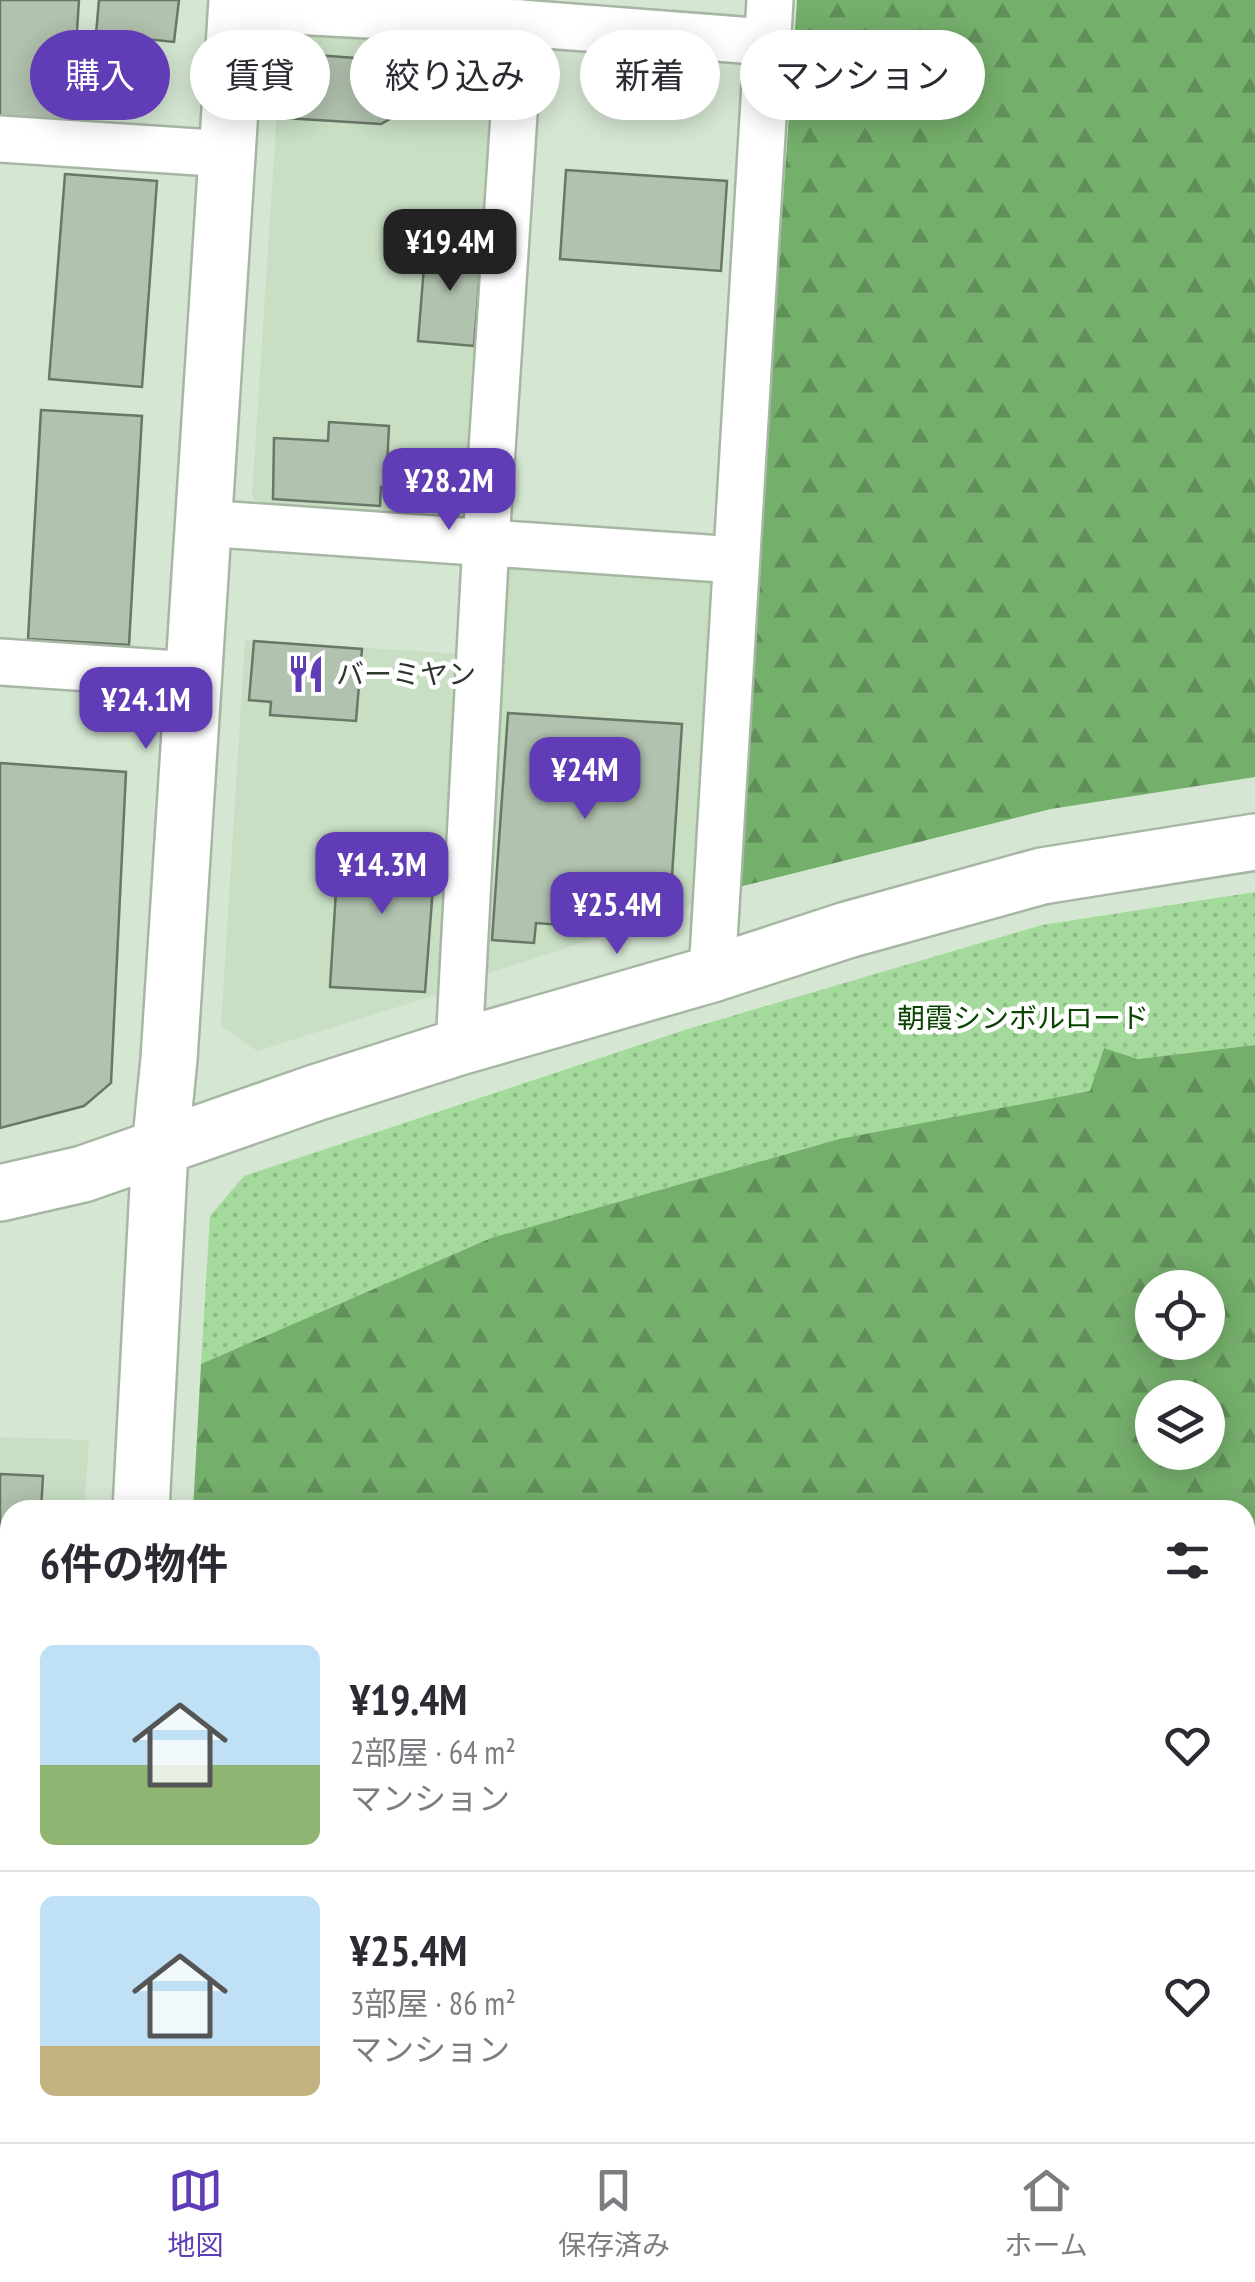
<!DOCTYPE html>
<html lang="ja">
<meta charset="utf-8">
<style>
body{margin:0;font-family:"PT Sans Narrow","Noto Sans JP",sans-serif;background:#f2f2f3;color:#2b2b33;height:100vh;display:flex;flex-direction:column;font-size:38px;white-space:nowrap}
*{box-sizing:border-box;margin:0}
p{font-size:32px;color:#7c7c81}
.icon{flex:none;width:55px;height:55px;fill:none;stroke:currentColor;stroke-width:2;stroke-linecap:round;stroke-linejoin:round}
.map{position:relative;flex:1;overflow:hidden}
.sheet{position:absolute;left:0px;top:1500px;width:1255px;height:642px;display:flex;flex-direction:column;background:#fff;border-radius:30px 30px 0 0;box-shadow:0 5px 25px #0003}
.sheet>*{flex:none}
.hud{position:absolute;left:30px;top:30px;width:1195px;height:90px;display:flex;gap:20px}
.fabs{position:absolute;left:1135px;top:1270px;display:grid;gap:20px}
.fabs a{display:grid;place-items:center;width:90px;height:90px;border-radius:50%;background:#fff;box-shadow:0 5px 25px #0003;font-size:50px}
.price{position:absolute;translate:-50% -85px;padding:0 22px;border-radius:20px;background:#603db6;color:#fff;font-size:32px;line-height:65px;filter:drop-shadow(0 2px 5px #0008)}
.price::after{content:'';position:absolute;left:50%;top:60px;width:30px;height:22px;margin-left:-15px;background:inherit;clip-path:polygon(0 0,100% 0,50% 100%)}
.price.current{background:#222;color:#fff}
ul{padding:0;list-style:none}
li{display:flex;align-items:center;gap:30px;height:250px;padding:0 40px}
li+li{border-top:2px solid #e1e1e2}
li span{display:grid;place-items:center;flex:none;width:280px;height:200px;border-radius:15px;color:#555}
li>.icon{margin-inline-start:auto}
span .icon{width:120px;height:120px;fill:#fffc;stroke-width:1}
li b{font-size:42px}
h2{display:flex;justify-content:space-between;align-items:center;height:120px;padding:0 40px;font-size:42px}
.tag{padding:0 35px;border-radius:45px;background:#fff;box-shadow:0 5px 25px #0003;font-size:35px;line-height:90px}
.tag.current{background:#603db6;color:#fff}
.tabs{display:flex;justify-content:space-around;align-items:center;height:140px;border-top:2px solid #e1e1e2;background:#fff;font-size:28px;color:#7c7c81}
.tabs a{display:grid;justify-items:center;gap:5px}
.tabs .current{color:#603db6}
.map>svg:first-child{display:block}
.built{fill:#c8dfc4}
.green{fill:url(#green-dots)}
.forest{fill:url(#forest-firs);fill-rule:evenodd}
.building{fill:#b1c2ae;stroke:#697866;stroke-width:2.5}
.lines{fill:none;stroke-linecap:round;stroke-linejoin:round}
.street-casing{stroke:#a6b7a3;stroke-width:50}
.secondary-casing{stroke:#a6b7a3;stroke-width:60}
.street{stroke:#fff;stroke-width:45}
.secondary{stroke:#fff;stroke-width:55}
.labels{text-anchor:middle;stroke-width:9;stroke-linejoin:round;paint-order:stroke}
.poi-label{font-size:28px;fill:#2f362e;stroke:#fff;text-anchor:start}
.park-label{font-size:28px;fill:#094500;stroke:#fff}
</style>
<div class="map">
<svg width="1255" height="2142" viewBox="0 0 1255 2142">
<defs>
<pattern id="green-dots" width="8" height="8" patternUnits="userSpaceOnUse" patternTransform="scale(2.5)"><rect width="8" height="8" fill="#a4da9b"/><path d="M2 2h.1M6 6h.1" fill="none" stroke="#8ebc86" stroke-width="1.8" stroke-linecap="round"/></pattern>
<pattern id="forest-firs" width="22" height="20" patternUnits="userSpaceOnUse" patternTransform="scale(2.5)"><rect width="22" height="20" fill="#75af6c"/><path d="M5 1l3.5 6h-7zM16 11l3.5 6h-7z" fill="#608f59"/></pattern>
</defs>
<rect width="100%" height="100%" fill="#d5e7d2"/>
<!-- built -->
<g class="built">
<path d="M282,33L487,35L497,48L470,510L458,522L260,507L252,496Z"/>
<path d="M517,561L707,572L719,588L702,886L687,909L486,974L476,965L504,572Z"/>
<path d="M245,640L462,654L439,994L257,1051L221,1026Z"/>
<path d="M0,1437L89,1440L84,1510H10V2132L47,2133L46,2142H0Z"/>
</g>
<!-- green -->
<g class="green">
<path d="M1255,892V1045L1138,1059L1104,1048L1091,1091L839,1139L491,1238L201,1364L210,1216L244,1176L691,1028L1042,925Z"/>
<path d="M1245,1781H1255V2142H158L159,2132H1245Z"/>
</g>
<!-- forest -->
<g class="forest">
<path d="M797,0H1255V777L1051,809L735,888Z"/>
<path d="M1255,1045V1781H1245V1510H193L201,1364L491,1238L839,1139L1090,1091L1104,1048L1138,1059ZM1152,1288H1208V1342H1152ZM1152,1398H1208V1452H1152Z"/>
</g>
<!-- building -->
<g class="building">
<path d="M0,0H79L71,124L0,119Z"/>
<path d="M99,0H179L174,42L96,34Z"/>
<path d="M289,53L395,61L390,119L381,124L285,118Z"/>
<path d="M566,170L727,181L721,271L560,259Z"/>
<path d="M65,174L157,181L142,387L49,379Z"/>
<path d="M426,242L482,247L474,346L418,341Z"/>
<path d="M41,410L142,416L129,645L28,639Z"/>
<path d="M329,422L389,426L386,488L381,487L380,506L273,499L274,438L328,441Z"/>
<path d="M254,641L362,649L356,721L270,715L271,702L249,700Z"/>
<path d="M508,713L682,724L670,907L630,904V930L536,923L534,943L492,940Z"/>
<path d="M0,763L126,772L111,1083L84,1106L0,1128Z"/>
<path d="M339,842L436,848L425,992L330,987Z"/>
<path d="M0,1474L43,1476L41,1510H10V1656L0,1655Z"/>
</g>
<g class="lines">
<!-- street casing -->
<g class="street-casing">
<g id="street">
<path d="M237,8L520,23L768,42"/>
<path d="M0,139L228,154"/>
<path d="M202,523L736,560"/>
<path d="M0,662L193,675"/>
<path d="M712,974L770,0"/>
<path d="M459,1047L486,541L520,23"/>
</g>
</g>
<!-- secondary casing -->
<g class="secondary-casing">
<g id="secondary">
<path d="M0,1193L83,1174L315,1093L459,1047L712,974L847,930L1042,876L1255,842"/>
<path d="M141,1510L160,1149L169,1059L237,0"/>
<path d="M103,2142L104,2132"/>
</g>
</g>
<!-- street -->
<use href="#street" class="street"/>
<!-- secondary -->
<use href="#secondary" class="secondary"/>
</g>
<!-- icons -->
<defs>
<g id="restaurant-bare" transform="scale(3)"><path d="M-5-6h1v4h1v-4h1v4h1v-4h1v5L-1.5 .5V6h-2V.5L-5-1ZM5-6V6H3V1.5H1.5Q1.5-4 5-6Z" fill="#603db6" stroke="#fff" stroke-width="2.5" paint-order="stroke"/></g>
</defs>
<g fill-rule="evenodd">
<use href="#restaurant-bare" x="306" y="674"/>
</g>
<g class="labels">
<!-- poi labels -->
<g class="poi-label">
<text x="336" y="684">バーミヤン</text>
</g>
<!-- park labels -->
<g class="park-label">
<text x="1023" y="1028">朝霞シンボルロード</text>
</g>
</g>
</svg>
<div class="fabs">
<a><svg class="icon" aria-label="locate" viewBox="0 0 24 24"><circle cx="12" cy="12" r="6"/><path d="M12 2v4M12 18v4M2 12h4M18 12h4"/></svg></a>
<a><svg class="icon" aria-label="layers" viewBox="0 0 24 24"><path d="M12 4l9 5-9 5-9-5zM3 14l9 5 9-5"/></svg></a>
</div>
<b class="price current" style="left:450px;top:294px">¥19.4M</b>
<b class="price" style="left:449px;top:533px">¥28.2M</b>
<b class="price" style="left:146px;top:752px">¥24.1M</b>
<b class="price" style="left:585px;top:822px">¥24M</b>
<b class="price" style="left:382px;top:917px">¥14.3M</b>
<b class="price" style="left:617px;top:957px">¥25.4M</b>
<div class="hud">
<a class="tag current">購入</a>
<a class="tag">賃貸</a>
<a class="tag">絞り込み</a>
<a class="tag">新着</a>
<a class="tag">マンション</a>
</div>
<section class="sheet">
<h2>6件の物件<svg class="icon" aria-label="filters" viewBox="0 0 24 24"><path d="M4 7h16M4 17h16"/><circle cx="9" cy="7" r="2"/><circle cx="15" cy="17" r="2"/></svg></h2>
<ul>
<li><span style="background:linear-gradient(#bfe0f5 60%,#8fb573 0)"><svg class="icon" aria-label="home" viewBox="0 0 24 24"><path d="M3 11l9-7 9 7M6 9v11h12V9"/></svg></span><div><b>¥19.4M</b><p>2部屋 · 64 m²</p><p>マンション</p></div><svg class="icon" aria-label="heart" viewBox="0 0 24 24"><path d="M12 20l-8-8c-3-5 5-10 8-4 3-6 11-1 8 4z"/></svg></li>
<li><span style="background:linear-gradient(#bfe0f5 75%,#c2b280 0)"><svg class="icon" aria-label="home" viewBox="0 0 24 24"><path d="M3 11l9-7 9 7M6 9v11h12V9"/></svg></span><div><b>¥25.4M</b><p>3部屋 · 86 m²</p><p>マンション</p></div><svg class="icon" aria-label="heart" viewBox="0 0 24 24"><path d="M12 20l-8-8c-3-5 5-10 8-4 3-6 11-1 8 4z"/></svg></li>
</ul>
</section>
</div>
<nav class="tabs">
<a class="current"><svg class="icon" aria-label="map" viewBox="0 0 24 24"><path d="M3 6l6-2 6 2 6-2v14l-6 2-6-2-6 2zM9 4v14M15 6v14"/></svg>地図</a>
<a><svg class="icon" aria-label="saved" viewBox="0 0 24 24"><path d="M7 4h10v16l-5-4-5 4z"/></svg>保存済み</a>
<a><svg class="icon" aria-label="home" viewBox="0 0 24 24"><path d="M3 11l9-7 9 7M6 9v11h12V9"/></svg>ホーム</a>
</nav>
